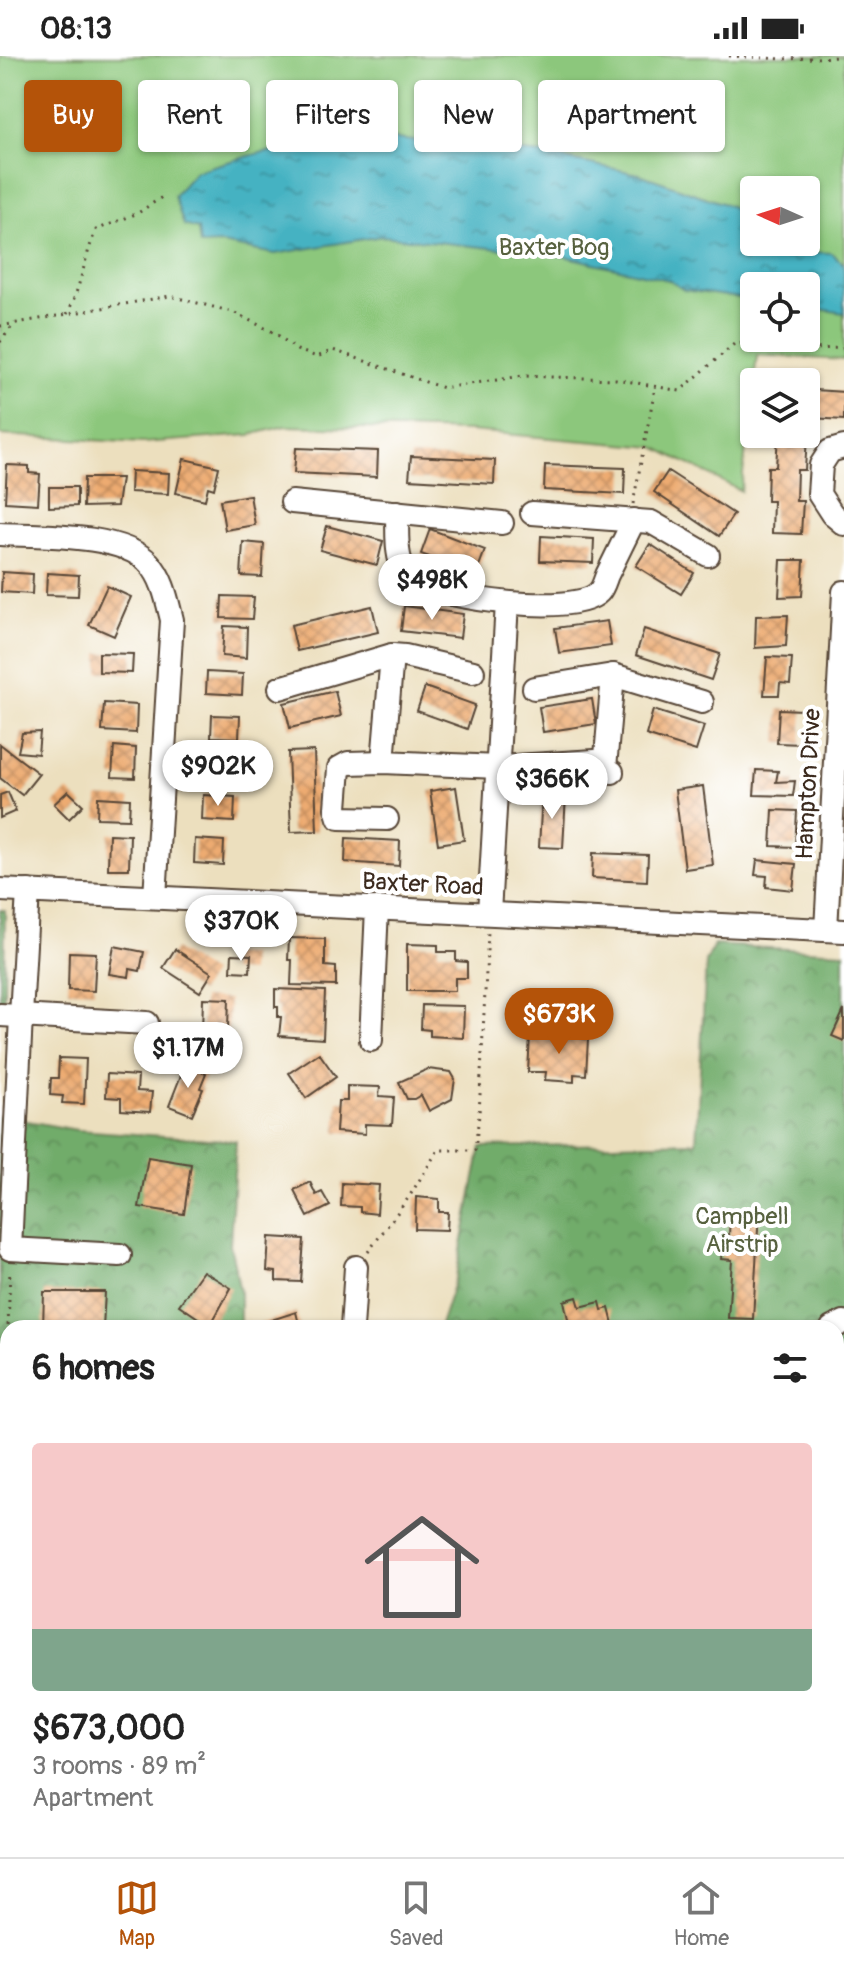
<!DOCTYPE html>
<meta charset="utf-8">
<style>
body{margin:0;font-family:Pangolin,sans-serif;background:#f2f2f2;color:#222;height:100vh;display:flex;flex-direction:column;font-size:30px;white-space:nowrap}
*{box-sizing:border-box;margin:0}
p{font-size:26px;color:#767676}
.icon{flex:none;width:44px;height:44px;fill:none;stroke:currentColor;stroke-width:2;stroke-linecap:round;stroke-linejoin:round}
.map{position:relative;flex:1;overflow:hidden}
.side{position:absolute;left:0px;top:1264px;width:844px;height:538px;display:flex;flex-direction:column;background:#fff;border-radius:24px 24px 0 0;box-shadow:0 2px 6px #0004}
.side>*{flex:none}
.banner{position:absolute;left:24px;top:24px;width:796px;height:72px;display:flex;gap:16px}
.needle{width:52px;rotate:273deg}
.buttons{position:absolute;left:740px;top:120px;display:grid;gap:16px}
.buttons a{display:grid;place-items:center;width:80px;height:80px;border-radius:8px;background:#fff;box-shadow:0 2px 6px #0004;font-size:40px}
.price{position:absolute;translate:-50% -68px;padding:0 18px;border-radius:28px;background:#fff;color:#222;font-size:26px;line-height:52px;filter:drop-shadow(0 2px 4px #0008)}
.price::after{content:'';position:absolute;left:50%;top:48px;width:24px;height:18px;margin-left:-12px;background:inherit;clip-path:polygon(0 0,100% 0,50% 100%)}
.price.current{background:#b45309;color:#fff}
ul{padding:0;list-style:none}
li{display:grid;align-content:center;gap:16px;height:424px;padding:0 32px}
li span{display:grid;place-items:center;height:248px;border-radius:8px;color:#555}
li>.icon{margin-inline-start:auto}
span .icon{width:144px;height:144px;fill:#fffc;stroke-width:1}
li b{font-size:34px}
h2{display:flex;justify-content:space-between;align-items:center;height:96px;padding:0 32px;font-size:34px}
.chip{padding:0 28px;border-radius:8px;background:#fff;box-shadow:0 2px 6px #0004;font-size:28px;line-height:72px}
.chip.current{background:#b45309;color:#fff}
.status{display:flex;justify-content:space-between;align-items:center;height:56px;padding:0 40px;background:#fff;direction:ltr}
.status svg{height:22px;fill:currentColor}
.menu{display:flex;justify-content:space-around;align-items:center;height:112px;border-top:2px solid #e0e0e0;background:#fff;font-size:22px;color:#767676}
.menu a{display:grid;justify-items:center;gap:4px}
.menu .current{color:#b45309}
.map>svg:first-child{display:block}
.forest{fill:url(#forest-crowns);stroke:#566b44;stroke-width:2}
.park{fill:#8cc77b;stroke:#64784c;stroke-width:2;fill-rule:evenodd}
.water{fill:url(#water-ripples);stroke:#406e70;stroke-width:2}
.building{fill:url(#building-cross-hatch)}
.lines{fill:none;stroke-linecap:round;stroke-linejoin:round}
.minor-casing{stroke:#564536;stroke-width:26}
.path{stroke:#564536;stroke-width:3;stroke-dasharray:2 6;stroke-linecap:butt}
.minor{stroke:#fff;stroke-width:22}
.labels{text-anchor:middle;stroke-width:8;stroke-linejoin:round;paint-order:stroke}
.park-label{font-size:24px;fill:#57613f;stroke:#fff}
.street-label{font-size:24px;fill:#3b2a1e;stroke:#fff}
</style>
<div class="status"><b>08:13</b><svg viewBox="0 0 49 12"><path d="M0 12V9h3v3zM5 12V6h3v6zM10 12V3h3v9zM15 12V0h3v12zM26 1h20v11H26zM47 4h2v5h-2z"/></svg></div>
<div class="map">
<svg width="844" height="1801" viewBox="0 0 844 1801">
<defs>
<pattern id="forest-crowns" width="20" height="18" patternUnits="userSpaceOnUse" patternTransform="scale(2)"><rect width="20" height="18" fill="#71ac6b"/><path d="M2 6a3 3 0 1 1 6 0M12 15a3 3 0 1 1 6 0" fill="none" stroke="#5e8c57"/></pattern>
<pattern id="water-ripples" width="26" height="14" patternUnits="userSpaceOnUse" patternTransform="scale(2)"><rect width="26" height="14" fill="#45b2c2"/><path d="M2 4q2-2 4 0t4 0M15 11q2-2 4 0t4 0" fill="none" stroke="#3b919d"/></pattern>
<pattern id="building-cross-hatch" width="8" height="8" patternUnits="userSpaceOnUse" patternTransform="scale(2)"><rect width="8" height="8" fill="#edab71"/><path d="M0 0l8 8M0 8l8-8" fill="none" stroke="#c18b5c"/></pattern>
</defs>
<rect width="100%" height="100%" fill="#fff"/>
<filter id="ink" filterUnits="userSpaceOnUse"><feTurbulence type="fractalNoise" baseFrequency=".0125" numOctaves="2"/><feDisplacementMap in="SourceGraphic" scale="16" xChannelSelector="R" yChannelSelector="G"/><feConvolveMatrix kernelMatrix="1 2 1 2 8 2 1 2 1" color-interpolation-filters="sRGB"/></filter>
<filter id="wash" filterUnits="userSpaceOnUse"><feTurbulence type="fractalNoise" baseFrequency=".006" numOctaves="4" result="noise"/><feDisplacementMap in="SourceGraphic" scale="32" xChannelSelector="R" yChannelSelector="G"/><feGaussianBlur stdDeviation="1.8" result="paint"/><feColorMatrix in="noise" values="0 0 0 0 0 0 0 0 0 0 0 0 0 0 0 0 0 1.4 0 .05"/><feComposite in="paint" operator="in"/></filter>
<g filter="url(#wash)">
<rect width="100%" height="100%" fill="#ecdfbe"/>
<!-- forest -->
<g class="forest">
<path d="M0,854H5L4,945H0Z"/>
<path d="M714,889L844,896V1801L824,1794H836V1272H439L456,1220L481,1091L696,1086L706,906Z"/>
<path d="M0,1060L77,1074L236,1085L230,1189L240,1235V1272H8V1533H0Z"/>
<path d="M672,1794H770L760,1801H674Z"/>
</g>
<!-- park -->
<path class="park" d="M0,0H844V304L757,299L741,435L655,391L470,375L285,370L250,379L143,387L0,379ZM754,134H806V186H754ZM754,230H806V282H754Z"/>
<!-- water -->
<path class="water" d="M376,81L542,98L639,118L730,150L754,168V186H779L791,195L831,197L844,208V257L806,251V230H754V244L684,234L669,224L563,200L382,180L275,198L222,188L200,189L198,173L184,169L174,140L195,116L209,111L260,97Z"/>
<g id="blocks">
<!-- building -->
<g class="building">
<path d="M814,334L844,336V364L812,362Z"/>
<path d="M778,379L807,380L805,414H797L796,445H803L801,478L772,477L773,445H767L768,411H776Z"/>
<path d="M296,392L378,395L377,421L294,417Z"/>
<path d="M411,400L495,404L494,428L409,423Z"/>
<path d="M184,403L219,411L214,433L208,431L205,444L176,437Z"/>
<path d="M7,409L29,410V417L40,418L38,448L5,446Z"/>
<path d="M545,409L625,412L624,438L544,434Z"/>
<path d="M131,415L169,417L168,438L130,436Z"/>
<path d="M668,415L734,458L719,480L654,436Z"/>
<path d="M84,422H121L117,450L83,451Z"/>
<path d="M49,431H77V450L49,451Z"/>
<path d="M250,439L255,469L225,474L220,444Z"/>
<path d="M327,470L383,485L377,509L320,494Z"/>
<path d="M430,473L485,494L476,518L421,498Z"/>
<path d="M541,480L594,483L593,507L540,505Z"/>
<path d="M243,486L264,488L262,521L241,520Z"/>
<path d="M650,488L694,517L681,538L636,510Z"/>
<path d="M781,504H804L802,540L779,541Z"/>
<path d="M2,516L33,518L32,538L1,536Z"/>
<path d="M47,517L79,519L78,540L46,539Z"/>
<path d="M107,530L131,541L114,580L89,569Z"/>
<path d="M222,540L254,541L252,563L221,562Z"/>
<path d="M372,550L378,576L297,595L291,569Z"/>
<path d="M404,550L463,558L460,582L401,575Z"/>
<path d="M788,559L786,590L755,592L756,560Z"/>
<path d="M607,565L611,590L559,597L555,572Z"/>
<path d="M224,570L247,571L246,602L222,600Z"/>
<path d="M644,573L720,598L711,624L636,599Z"/>
<path d="M99,597L133,598L132,617L99,616Z"/>
<path d="M767,601L792,602L790,628L780,627L779,639H764Z"/>
<path d="M207,616L243,618L242,639L206,637Z"/>
<path d="M425,631L475,649L467,673L417,655Z"/>
<path d="M335,635L341,660L290,672L284,647Z"/>
<path d="M592,643L596,668L543,676L539,651Z"/>
<path d="M104,647L137,649L136,677L102,675Z"/>
<path d="M779,653L803,654L801,688L777,687Z"/>
<path d="M653,654L704,670L696,695L646,679Z"/>
<path d="M212,659L240,660L239,682L211,681Z"/>
<path d="M40,676L38,698L18,696L22,677Z"/>
<path d="M0,688L39,718L22,739L0,722Z"/>
<path d="M114,690L136,692L135,722L112,721Z"/>
<path d="M201,693L225,694L223,725L200,723Z"/>
<path d="M314,695L317,775L291,776L288,696Z"/>
<path d="M756,714L778,715L776,726L795,725L793,740L754,739Z"/>
<path d="M703,730L713,809L685,813L675,734Z"/>
<path d="M456,731L464,784L438,788L430,735Z"/>
<path d="M68,735L83,749L69,763L54,748Z"/>
<path d="M8,736L16,755L0,762V739Z"/>
<path d="M542,738L566,739L563,792L539,791Z"/>
<path d="M203,739L235,741L234,766L202,764Z"/>
<path d="M98,741L130,743L129,763L97,762Z"/>
<path d="M773,754L797,755L795,791L771,790Z"/>
<path d="M109,778L130,779L129,813H108Z"/>
<path d="M346,782L400,785L399,810L345,806Z"/>
<path d="M195,783L224,785L223,809L194,807Z"/>
<path d="M593,797L648,799L647,825L592,822Z"/>
<path d="M757,804L796,808L793,834L766,831L767,820L755,819Z"/>
<path d="M289,882L325,883V910L336,911V930L291,929L292,904H288Z"/>
<path d="M407,888L438,889V896H456V905L467,906V922H455V935H407Z"/>
<path d="M114,890L144,896L140,915L130,913L129,921L109,918Z"/>
<path d="M175,893L212,917L200,936L163,912Z"/>
<path d="M69,896L96,897L94,935L68,934Z"/>
<path d="M232,898L251,899L250,916L231,915Z"/>
<path d="M275,933L325,935L323,983L279,980L281,961H278V951H275Z"/>
<path d="M203,942L229,943L227,999L197,997L198,976H202Z"/>
<path d="M422,949L464,950L463,982L430,980V974L421,973Z"/>
<path d="M844,954V985L832,980Z"/>
<path d="M555,977L580,978V982L588,983L586,1019L574,1018V1026L545,1024L546,1016H528L530,980L555,981Z"/>
<path d="M319,997L336,1021L306,1042L289,1017Z"/>
<path d="M59,1002L86,1003L84,1048L62,1047L63,1040L50,1039L51,1022H58Z"/>
<path d="M185,1009L206,1017L200,1032L203,1033L192,1059L169,1050Z"/>
<path d="M428,1013L451,1016L455,1023L452,1043L429,1055L421,1039L414,1043H407L399,1026Z"/>
<path d="M107,1018L138,1020L137,1035L152,1036L150,1056L121,1054V1042L106,1041Z"/>
<path d="M347,1030L380,1031L379,1040L394,1041L392,1069L365,1068V1078L336,1076L338,1045H347Z"/>
<path d="M148,1101L191,1108L184,1158L139,1151Z"/>
<path d="M310,1126L316,1139L322,1136L330,1150L308,1161L294,1134Z"/>
<path d="M342,1127L379,1129L377,1158L360,1156V1151L341,1150Z"/>
<path d="M416,1141L439,1143V1156H448L447,1174L415,1173Z"/>
<path d="M730,1154L759,1155L753,1263L728,1262L732,1204L721,1203L723,1179L729,1180Z"/>
<path d="M269,1181L304,1183L301,1226L276,1225V1216L267,1215Z"/>
<path d="M203,1215L231,1232L210,1270L179,1249Z"/>
<path d="M44,1236H105L103,1272H43Z"/>
<path d="M577,1241L580,1251L600,1246L602,1254L609,1252L613,1268L598,1272H593L592,1269L570,1272L564,1245Z"/>
<path d="M296,1256L300,1272H250V1271Z"/>
<path d="M0,1779H8V1794H13V1801H0Z"/>
<path d="M68,1794H85V1801H67Z"/>
</g>
</g>
</g>
<g filter="url(#ink)">
<use href="#blocks" fill-opacity="0" stroke="#564536" stroke-width="2"/>
<g class="lines">
<!-- minor casing -->
<g class="minor-casing">
<g id="minor">
<path d="M844,391L830,395L821,409L819,438L832,458L844,468"/>
<path d="M292,446L502,467"/>
<path d="M397,456C398,479 393,510 414,525C441,543 576,561 599,536C603,532 605,524 607,519C616,501 625,482 634,464"/>
<path d="M532,457L651,466L708,499"/>
<path d="M0,478C40,480 121,477 149,507C163,522 167,544 172,564L155,841"/>
<path d="M280,632L392,599L405,600L473,616"/>
<path d="M534,632L613,619L702,646"/>
<path d="M383,706L392,599"/>
<path d="M605,712L613,619"/>
<path d="M387,763L339,762L336,752L339,712L348,707L383,706L498,711L595,705L612,716"/>
<path d="M0,834L844,875"/>
<path d="M28,835L21,960L10,1193L120,1199"/>
<path d="M489,857L507,547"/>
<path d="M826,874L844,536"/>
<path d="M0,959L147,967"/>
<path d="M371,984L377,852"/>
<path d="M352,1272L356,1211"/>
<path d="M832,1272L844,1266"/>
<path d="M0,1318L8,1319"/>
<path d="M0,1648L8,1649"/>
<path d="M583,1794L587,1801"/>
</g>
</g>
<!-- path -->
<g class="path">
<path d="M729,0L782,3L844,1"/>
<path d="M67,258C81,231 84,203 96,174L138,157L162,141"/>
<path d="M0,270L170,240L233,256L275,277L297,294L317,301L333,294L443,332L523,320L616,323L680,335L734,288L760,286L775,294L844,292"/>
<path d="M0,286L15,267"/>
<path d="M633,448L654,337V330"/>
<path d="M368,1196L409,1141L438,1094H475L479,1059L488,875"/>
<path d="M7,1301L10,1213"/>
<path d="M0,1489L5,1432L6,1337"/>
</g>
<!-- minor -->
<use href="#minor" class="minor"/>
</g>
</g>
<g class="labels">
<!-- park labels -->
<g class="park-label">
<text x="554" y="199">Baxter Bog</text>
<text x="742" y="1168">Campbell<tspan x="742" dy="28">Airstrip</tspan></text>
</g>
<!-- street labels -->
<g class="street-label">
<text transform="translate(808 728) rotate(-87)" y="8">Hampton Drive</text>
<text transform="translate(423 828) rotate(3)" y="8">Baxter Road</text>
</g>
</g>
</svg>
<div class="buttons">
<a><svg class="needle" viewBox="-14 -14 28 28"><path d="M0-13l5 13h-10z" fill="#e53935"/><path d="M0 13l5-13h-10z" fill="#767676"/></svg></a>
<a><svg class="icon" aria-label="locate" viewBox="0 0 24 24"><circle cx="12" cy="12" r="6"/><path d="M12 2v4M12 18v4M2 12h4M18 12h4"/></svg></a>
<a><svg class="icon" aria-label="layers" viewBox="0 0 24 24"><path d="M12 4l9 5-9 5-9-5zM3 14l9 5 9-5"/></svg></a>
</div>
<b class="price" style="left:432px;top:566px">$498K</b>
<b class="price" style="left:218px;top:752px">$902K</b>
<b class="price" style="left:552px;top:765px">$366K</b>
<b class="price" style="left:241px;top:907px">$370K</b>
<b class="price current" style="left:559px;top:1000px">$673K</b>
<b class="price" style="left:188px;top:1034px">$1.17M</b>
<div class="banner">
<a class="chip current">Buy</a>
<a class="chip">Rent</a>
<a class="chip">Filters</a>
<a class="chip">New</a>
<a class="chip">Apartment</a>
</div>
<section class="side">
<h2>6 homes<svg class="icon" aria-label="filters" viewBox="0 0 24 24"><path d="M4 7h16M4 17h16"/><circle cx="9" cy="7" r="2"/><circle cx="15" cy="17" r="2"/></svg></h2>
<ul>
<li><span style="background:linear-gradient(#f6c9c9 75%,#7fa58c 0)"><svg class="icon" aria-label="home" viewBox="0 0 24 24"><path d="M3 11l9-7 9 7M6 9v11h12V9"/></svg></span><div><b>$673,000</b><p>3 rooms · 89 m²</p><p>Apartment</p></div></li>
</ul>
</section>
</div>
<nav class="menu">
<a class="current"><svg class="icon" aria-label="map" viewBox="0 0 24 24"><path d="M3 6l6-2 6 2 6-2v14l-6 2-6-2-6 2zM9 4v14M15 6v14"/></svg>Map</a>
<a><svg class="icon" aria-label="saved" viewBox="0 0 24 24"><path d="M7 4h10v16l-5-4-5 4z"/></svg>Saved</a>
<a><svg class="icon" aria-label="home" viewBox="0 0 24 24"><path d="M3 11l9-7 9 7M6 9v11h12V9"/></svg>Home</a>
</nav>
